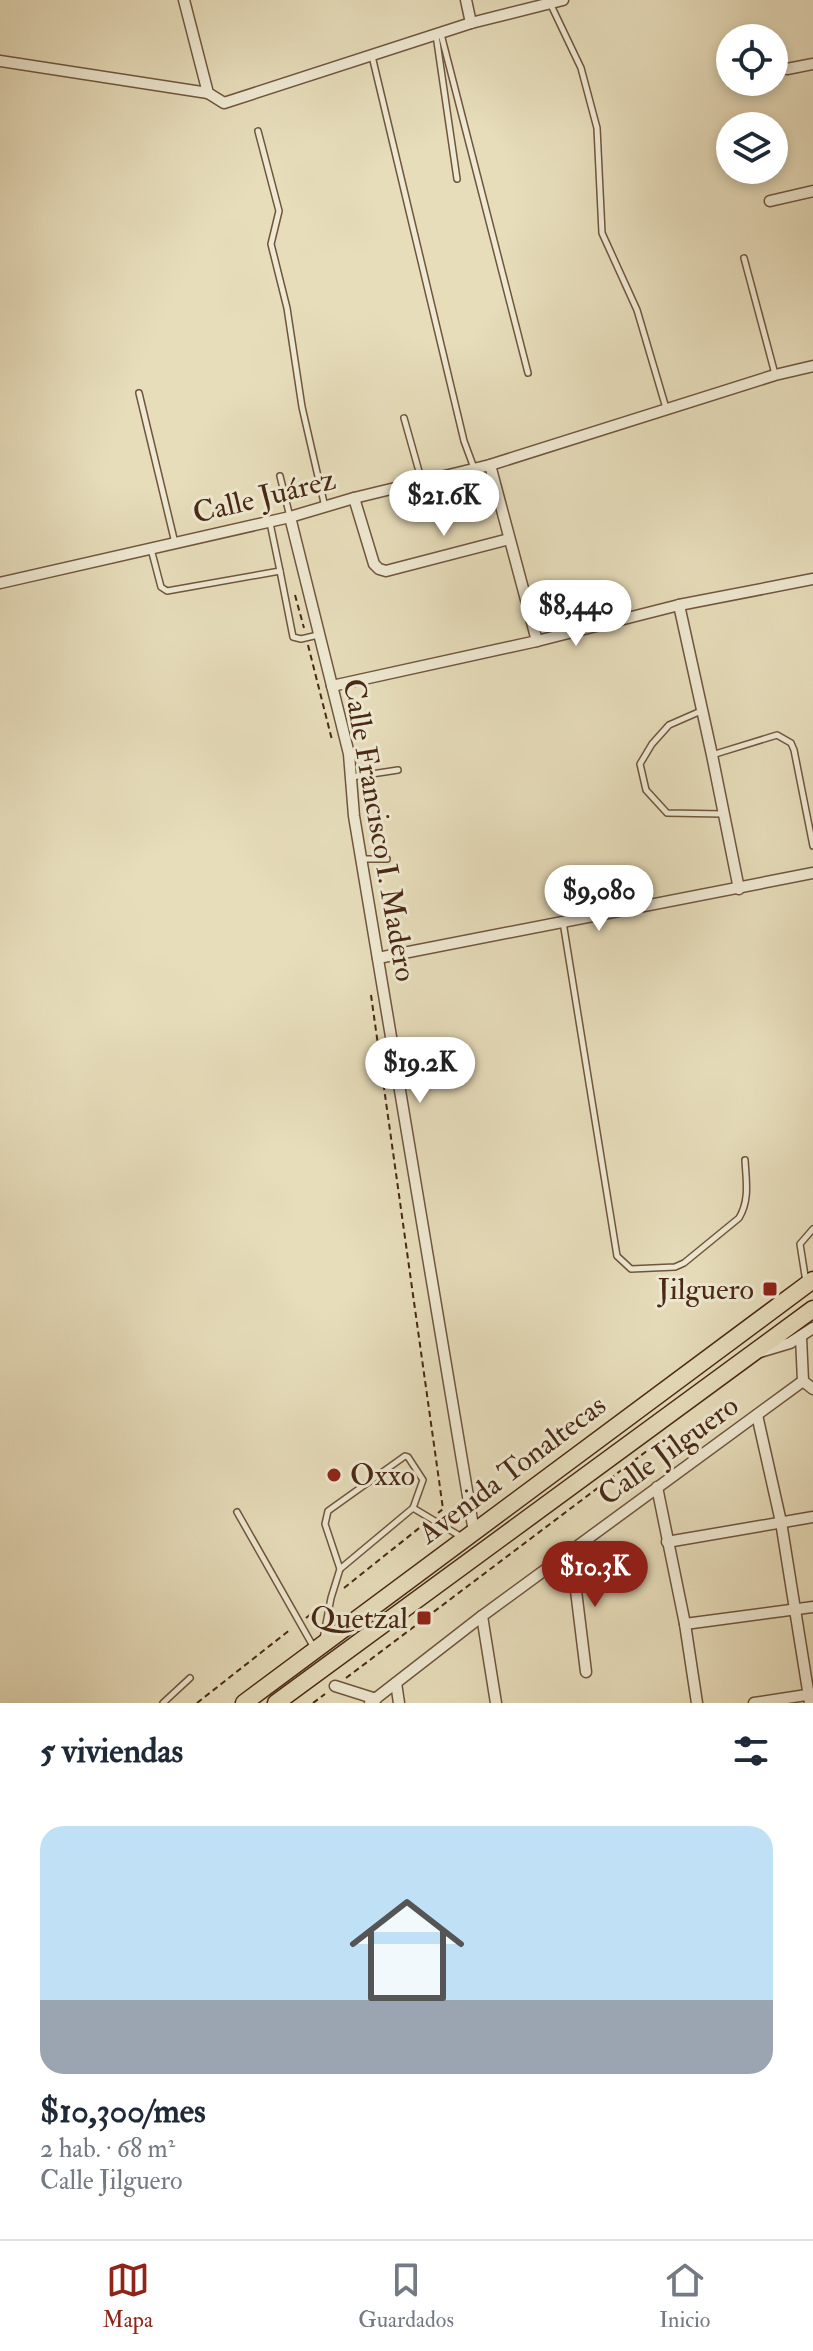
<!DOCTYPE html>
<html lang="es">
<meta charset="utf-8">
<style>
body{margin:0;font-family:"IM FELL Double Pica",serif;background:#f2f2f3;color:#1f2937;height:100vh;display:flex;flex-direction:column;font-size:30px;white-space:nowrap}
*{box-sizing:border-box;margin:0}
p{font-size:26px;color:#747a83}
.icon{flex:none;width:44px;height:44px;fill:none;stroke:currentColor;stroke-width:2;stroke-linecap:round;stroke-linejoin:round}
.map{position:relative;height:1703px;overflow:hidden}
.side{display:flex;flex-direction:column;background:#fff;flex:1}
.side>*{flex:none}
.controls{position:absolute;left:716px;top:24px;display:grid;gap:16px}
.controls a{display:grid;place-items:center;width:72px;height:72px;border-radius:50%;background:#fff;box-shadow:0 4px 12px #0003;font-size:40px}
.price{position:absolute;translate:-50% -68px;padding:0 18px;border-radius:28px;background:#fff;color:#222;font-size:26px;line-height:52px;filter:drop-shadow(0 2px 4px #0008)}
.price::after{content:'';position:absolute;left:50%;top:48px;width:24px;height:18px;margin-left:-12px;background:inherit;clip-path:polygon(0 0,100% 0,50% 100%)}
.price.current{background:#8f2418;color:#fff}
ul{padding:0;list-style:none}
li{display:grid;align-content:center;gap:16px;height:424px;padding:0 40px}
li span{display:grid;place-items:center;height:248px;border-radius:24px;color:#555}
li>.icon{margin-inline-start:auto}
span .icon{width:144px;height:144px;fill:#fffc;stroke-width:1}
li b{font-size:34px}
h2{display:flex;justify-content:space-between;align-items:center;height:96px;padding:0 40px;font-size:34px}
.tabs{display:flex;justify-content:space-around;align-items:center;height:112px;border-top:2px solid #e0e1e3;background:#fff;font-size:22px;color:#747a83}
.tabs a{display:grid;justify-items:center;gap:4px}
.tabs .current{color:#8f2418}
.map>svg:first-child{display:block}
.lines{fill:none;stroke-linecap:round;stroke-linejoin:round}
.service-casing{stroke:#70553e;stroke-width:8}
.minor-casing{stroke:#70553e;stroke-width:13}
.primary-casing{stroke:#492815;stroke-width:19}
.path{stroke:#492815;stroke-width:2;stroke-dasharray:6 4;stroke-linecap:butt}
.service{stroke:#efe9d3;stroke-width:5}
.minor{stroke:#efe9d3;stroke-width:10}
.primary{stroke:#e7ddbb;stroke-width:16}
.poi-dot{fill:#8f2418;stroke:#efe9d3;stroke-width:3}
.labels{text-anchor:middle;stroke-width:6;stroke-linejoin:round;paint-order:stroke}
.street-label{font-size:30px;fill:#492815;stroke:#efe9d3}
.poi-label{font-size:30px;fill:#492815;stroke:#efe9d3;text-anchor:end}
</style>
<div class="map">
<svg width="813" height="1703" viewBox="0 0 813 1703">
<rect width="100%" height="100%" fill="#e7ddbb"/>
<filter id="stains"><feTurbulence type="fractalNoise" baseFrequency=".0025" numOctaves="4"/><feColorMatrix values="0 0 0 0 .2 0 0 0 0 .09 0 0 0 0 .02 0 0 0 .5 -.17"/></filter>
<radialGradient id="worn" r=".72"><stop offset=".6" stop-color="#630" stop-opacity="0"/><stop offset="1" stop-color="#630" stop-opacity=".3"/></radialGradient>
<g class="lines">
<!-- service casing -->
<g class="service-casing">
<g id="service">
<path d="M550,3L581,68L597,128L602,233L637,310L666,408"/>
<path d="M441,34L528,373"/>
<path d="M436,35L457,179"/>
<path d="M372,56L464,441L474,468"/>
<path d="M258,131L279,211L271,244L287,308L302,407L325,507"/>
<path d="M744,258L775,374"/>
<path d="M139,393L175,543"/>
<path d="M404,418L422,482"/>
<path d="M280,476L290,517"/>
<path d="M151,549L161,587L167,591L280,571L270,523"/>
<path d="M280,571L293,637L301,639L318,635"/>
<path d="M701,711L669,725L652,744L640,764L646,790L667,813L723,814"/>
<path d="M712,755L777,735L791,743L794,750L813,846"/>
<path d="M352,777L398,770"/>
<path d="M361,859H387"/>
<path d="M563,922L617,1256L631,1269L675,1267L684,1263L739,1218C750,1200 746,1180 745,1160"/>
<path d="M806,1282L800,1244L813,1229"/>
<path d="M237,1512L313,1646"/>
<path d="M340,1569L325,1524L328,1511L405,1456L408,1457L423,1480L413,1508"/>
<path d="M323,1639L331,1598L340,1569L413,1508L460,1536"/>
<path d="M163,1703L190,1678"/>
</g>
</g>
<!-- minor casing -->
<g class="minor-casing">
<g id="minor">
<path d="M184,0L208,93L224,103L471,23L563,0"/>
<path d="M466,0L471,23"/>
<path d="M0,61L208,93"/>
<path d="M787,69L813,64"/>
<path d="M770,201L813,191"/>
<path d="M490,465L537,641"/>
<path d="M354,498L374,564L379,569L386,571L509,539"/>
<path d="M290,517L349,754L354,816L474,1532"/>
<path d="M0,583L290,517L354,498L490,465L775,375L813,366"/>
<path d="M679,605L712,755L739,889"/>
<path d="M332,686L537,641L679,605L813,579"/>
<path d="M378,958L813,873"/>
<path d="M801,1337L803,1381L813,1389"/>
<path d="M760,1352L790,1343L813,1328"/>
<path d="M757,1415L781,1522L810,1703"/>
<path d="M657,1487L685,1624L697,1703"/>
<path d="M667,1542L813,1517"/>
<path d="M571,1550L586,1672"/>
<path d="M482,1616L496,1703"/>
<path d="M685,1624L813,1607"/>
<path d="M396,1683L399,1703"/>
<path d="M335,1686L376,1699"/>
<path d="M370,1703L482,1616L803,1381"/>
<path d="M754,1703L813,1694"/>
</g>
</g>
<!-- primary casing -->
<g class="primary-casing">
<g id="primary">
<path d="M244,1703L813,1280"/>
<path d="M276,1703L813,1309"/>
</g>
</g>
<!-- path -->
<g class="path">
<path d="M295,595L304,628"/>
<path d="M308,645L332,740"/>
<path d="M371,995L443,1509L438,1513"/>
<path d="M344,1588L423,1525"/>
<path d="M306,1618L320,1607"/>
<path d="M346,1678L660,1441"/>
<path d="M197,1703L291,1629"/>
<path d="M313,1703L325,1694"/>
</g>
<!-- service -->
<use href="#service" class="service"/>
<!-- minor -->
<use href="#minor" class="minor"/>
<!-- primary -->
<use href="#primary" class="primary"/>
</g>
<!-- markers -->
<g class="poi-dot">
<rect x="762" y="1281" width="16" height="16" rx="4"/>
<circle cx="334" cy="1475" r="8"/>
<rect x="416" y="1610" width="16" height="16" rx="4"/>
</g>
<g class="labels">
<!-- street labels -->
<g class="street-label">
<text transform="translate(264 496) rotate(-14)" y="10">Calle Juárez</text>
<text transform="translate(380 830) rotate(80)" y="10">Calle Francisco I. Madero</text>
<text transform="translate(668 1450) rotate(-36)" y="10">Calle Jilguero</text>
<text transform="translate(512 1469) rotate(-37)" y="10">Avenida Tonaltecas</text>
</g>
<!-- poi labels -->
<g class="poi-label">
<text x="754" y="1299">Jilguero</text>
<text x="350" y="1485" text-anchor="start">Oxxo</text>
<text x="408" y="1628">Quetzal</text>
</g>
</g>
<rect width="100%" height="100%" filter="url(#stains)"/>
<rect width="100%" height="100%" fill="url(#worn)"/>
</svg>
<div class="controls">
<a><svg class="icon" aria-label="locate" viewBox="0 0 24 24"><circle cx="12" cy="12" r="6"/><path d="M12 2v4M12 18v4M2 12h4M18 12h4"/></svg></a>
<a><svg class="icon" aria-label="layers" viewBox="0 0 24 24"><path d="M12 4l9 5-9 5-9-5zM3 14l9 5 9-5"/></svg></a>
</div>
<b class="price" style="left:444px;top:538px">$21.6K</b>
<b class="price" style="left:576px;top:648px">$8,440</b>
<b class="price" style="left:599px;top:933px">$9,080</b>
<b class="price" style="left:420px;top:1105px">$19.2K</b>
<b class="price current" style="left:595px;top:1609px">$10.3K</b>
</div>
<section class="side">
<h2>5 viviendas<svg class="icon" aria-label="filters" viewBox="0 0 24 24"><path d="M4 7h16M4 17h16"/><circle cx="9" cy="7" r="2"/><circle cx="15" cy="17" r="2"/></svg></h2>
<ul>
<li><span style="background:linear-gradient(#bfe0f5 70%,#9aa5b1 0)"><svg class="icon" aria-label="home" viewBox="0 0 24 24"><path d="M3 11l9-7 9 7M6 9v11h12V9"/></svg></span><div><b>$10,300/mes</b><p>2 hab. · 68 m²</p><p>Calle Jilguero</p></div></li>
</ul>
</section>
<nav class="tabs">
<a class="current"><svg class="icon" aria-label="map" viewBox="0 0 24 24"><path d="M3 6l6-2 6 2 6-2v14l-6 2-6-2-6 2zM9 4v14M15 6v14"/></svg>Mapa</a>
<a><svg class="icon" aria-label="saved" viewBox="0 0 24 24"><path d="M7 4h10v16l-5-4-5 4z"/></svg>Guardados</a>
<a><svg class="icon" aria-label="home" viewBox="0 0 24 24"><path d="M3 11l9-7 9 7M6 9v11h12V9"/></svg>Inicio</a>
</nav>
